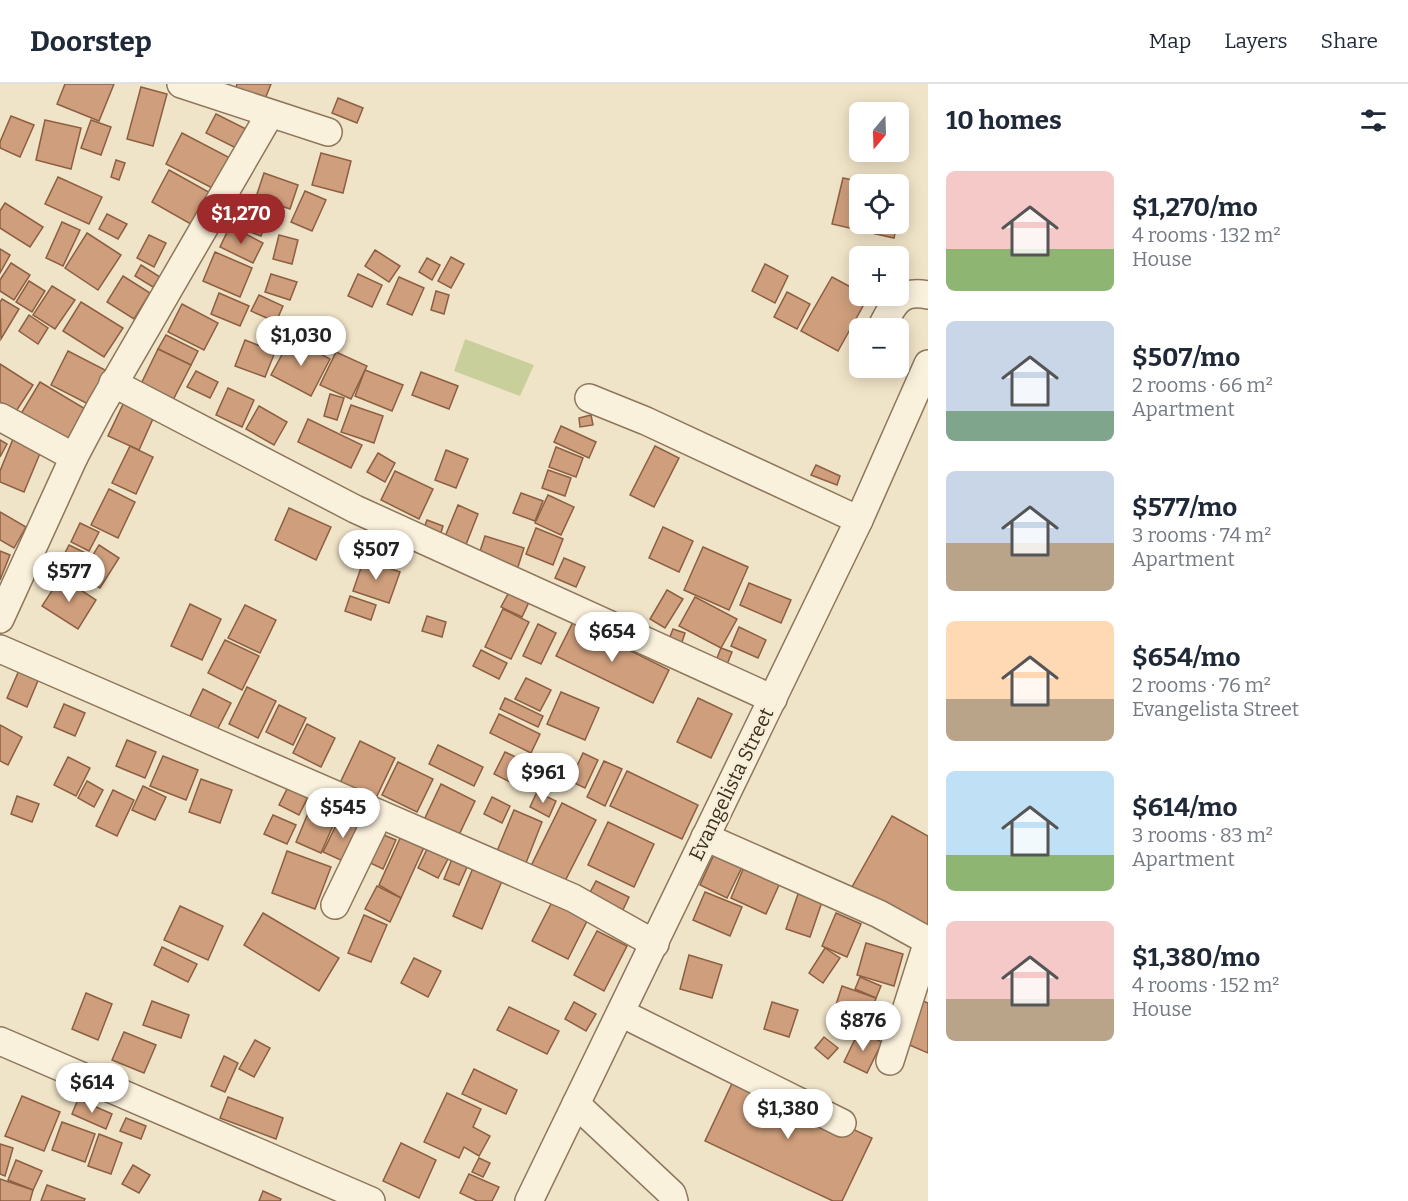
<!DOCTYPE html>
<meta charset="utf-8">
<style>
body{margin:0;font-family:Bitter,serif;background:#f2f2f3;color:#1f2937;height:100vh;display:flex;flex-direction:column;font-size:22px;white-space:nowrap}
*{box-sizing:border-box;margin:0}
p{font-size:20px;color:#747a83}
.icon{flex:none;width:33px;height:33px;fill:none;stroke:currentColor;stroke-width:2;stroke-linecap:round;stroke-linejoin:round}
.map{position:relative;flex:1;overflow:hidden}
.drawer{display:flex;flex-direction:column;background:#fff;width:480px}
.drawer>*{flex:none}
.needle{width:39px;rotate:199deg}
.controls{position:absolute;left:849px;top:18px;display:grid;gap:12px}
.controls a{display:grid;place-items:center;width:60px;height:60px;border-radius:9px;background:#fff;box-shadow:0 3px 15px #0003;font-size:30px}
.price{position:absolute;translate:-50% -51px;padding:0 14px;border-radius:21px;background:#fff;color:#222;font-size:20px;line-height:39px;filter:drop-shadow(0 2px 3px #0008)}
.price::after{content:'';position:absolute;left:50%;top:36px;width:18px;height:14px;margin-left:-9px;background:inherit;clip-path:polygon(0 0,100% 0,50% 100%)}
.price.selected{background:#9e2a2b;color:#fff}
ul{padding:0;list-style:none}
li{display:flex;align-items:center;gap:18px;height:150px;padding:0 18px}
li span{display:grid;place-items:center;flex:none;width:168px;height:120px;border-radius:9px;color:#555}
li>.icon{margin-inline-start:auto}
span .icon{width:72px;height:72px;fill:#fffc;stroke-width:1}
li b{font-size:26px}
h2{display:flex;justify-content:space-between;align-items:center;height:72px;padding:0 18px;font-size:26px}
header{display:flex;align-items:center;gap:36px;box-sizing:border-box;height:84px;padding:0 30px;background:#fff;border-bottom:2px solid #e0e1e3}
header strong{font-size:28px}
nav{display:flex;gap:33px;margin-inline-start:auto;font-size:21px}
main{display:flex;flex:1;min-height:0}
.map>svg:first-child{display:block}
.green{fill:#c9cf9b}
.building{fill:#cf9f7d;stroke:#8d5f41;stroke-width:1.5}
.lines{fill:none;stroke-linecap:round;stroke-linejoin:round}
.minor-casing{stroke:#8d765c;stroke-width:30}
.minor{stroke:#faf1dc;stroke-width:27}
.labels{text-anchor:middle;stroke-width:5;stroke-linejoin:round;paint-order:stroke}
.street-label{font-size:20px;fill:#3d2e20;stroke:#f7eed8}
</style>
<header>
<strong>Doorstep</strong>
<nav><a>Map</a><a>Layers</a><a>Share</a></nav>
</header>
<main>
<div class="map">
<svg width="928" height="1117" viewBox="0 0 928 1117">
<rect width="100%" height="100%" fill="#f0e4c8"/>
<!-- green -->
<path class="green" d="M465,255L534,281L520,312L454,287Z"/>
<!-- building -->
<g class="building">
<path d="M65,0H114L99,37L57,20Z"/>
<path d="M237,0H271L263,20L234,9Z"/>
<path d="M141,3L167,10L153,62L127,55Z"/>
<path d="M338,14L363,24L357,39L332,29Z"/>
<path d="M216,30L248,46L238,65L206,49Z"/>
<path d="M11,32L34,41L20,73L0,64V58Z"/>
<path d="M45,36L81,44L71,85L36,76Z"/>
<path d="M91,36L111,43L101,71L81,64Z"/>
<path d="M182,49L232,75L216,106L166,80Z"/>
<path d="M321,69L351,77L343,109L312,101Z"/>
<path d="M116,76L125,79L119,96L111,93Z"/>
<path d="M169,86L214,111L196,143L152,118Z"/>
<path d="M264,89L298,101L290,125L256,113Z"/>
<path d="M58,93L102,113L89,140L45,120Z"/>
<path d="M843,94L872,100H860V140H897L894,154L832,140Z"/>
<path d="M305,107L326,116L312,147L291,138Z"/>
<path d="M898,107L904,108L898,134Z"/>
<path d="M5,119L43,143L30,163L0,144V127Z"/>
<path d="M251,121L270,128L261,152L242,145Z"/>
<path d="M107,130L127,140L118,155L99,145Z"/>
<path d="M62,138L80,146L63,182L46,174Z"/>
<path d="M230,142L263,159L253,179L220,163Z"/>
<path d="M87,149L121,171L98,206L65,184Z"/>
<path d="M149,151L166,159L154,183L137,174Z"/>
<path d="M279,151L298,156L292,180L273,175Z"/>
<path d="M0,165L10,171L0,189Z"/>
<path d="M375,166L400,182L389,198L365,182Z"/>
<path d="M215,168L252,184L240,213L203,197Z"/>
<path d="M451,173L464,180L451,204L438,197Z"/>
<path d="M427,174L440,181L432,196L419,188Z"/>
<path d="M11,179L30,191L14,216L0,207V196Z"/>
<path d="M765,180L788,192L775,219L752,207Z"/>
<path d="M141,181L160,193L153,203L135,192Z"/>
<path d="M271,190L297,198L290,216L265,208Z"/>
<path d="M358,190L382,201L372,223L348,212Z"/>
<path d="M123,192L150,209L134,235L107,218Z"/>
<path d="M399,193L424,204L412,231L387,220Z"/>
<path d="M832,193L860,208V212L868,213L838,267L801,247Z"/>
<path d="M29,197L45,207L32,228L16,218Z"/>
<path d="M52,202L75,216L55,245L33,231Z"/>
<path d="M436,207L449,211L444,230L431,226Z"/>
<path d="M787,208L810,220L797,245L774,233Z"/>
<path d="M219,209L249,222L240,242L211,230Z"/>
<path d="M259,211L283,222L276,238L251,227Z"/>
<path d="M2,215L19,225L1,255L0,218Z"/>
<path d="M81,218L123,244L104,273L63,247Z"/>
<path d="M182,220L218,239L204,266L168,248Z"/>
<path d="M29,231L48,244L38,260L19,247Z"/>
<path d="M166,251L198,267L191,281L158,265Z"/>
<path d="M291,254L330,275L311,312L271,291Z"/>
<path d="M245,256L275,268L265,293L235,282Z"/>
<path d="M158,265L191,281L173,316L141,300Z"/>
<path d="M68,267L109,288L92,322L51,301Z"/>
<path d="M336,268L367,282L351,315L320,301Z"/>
<path d="M0,280L33,301L15,329L0,320Z"/>
<path d="M365,286L403,301L392,327L355,312Z"/>
<path d="M196,287L218,298L210,314L187,303Z"/>
<path d="M421,288L458,302L449,325L412,311Z"/>
<path d="M40,298L87,326L65,361L19,333Z"/>
<path d="M228,304L254,316L242,343L216,331Z"/>
<path d="M330,310L344,314L337,336L324,332Z"/>
<path d="M126,314L156,328L139,366L108,352Z"/>
<path d="M351,321L383,332L374,359L341,348Z"/>
<path d="M259,322L287,338L274,361L246,345Z"/>
<path d="M591,331L593,341L580,343L579,334Z"/>
<path d="M308,335L362,361L351,384L298,358Z"/>
<path d="M561,342L596,358L589,374L554,358Z"/>
<path d="M13,355L41,367L24,408L0,398V387Z"/>
<path d="M0,356L7,360L0,373Z"/>
<path d="M130,362L153,373L136,410L112,399Z"/>
<path d="M655,362L679,374L654,423L630,411Z"/>
<path d="M556,363L583,374L576,393L549,383Z"/>
<path d="M446,366L468,375L456,404L435,396Z"/>
<path d="M378,369L395,379L385,398L367,388Z"/>
<path d="M816,381L840,392L837,401L811,391Z"/>
<path d="M548,386L571,394L565,412L542,404Z"/>
<path d="M395,387L433,405L419,435L381,416Z"/>
<path d="M109,405L135,418L118,454L91,441Z"/>
<path d="M521,409L543,417L535,437L513,429Z"/>
<path d="M548,411L574,423L561,451L535,439Z"/>
<path d="M458,421L478,430L465,463L444,455Z"/>
<path d="M289,424L331,443L316,476L275,456Z"/>
<path d="M0,428L26,443L14,464L0,456Z"/>
<path d="M427,436L443,442L439,455L422,449Z"/>
<path d="M80,439L99,448L89,467L71,458Z"/>
<path d="M663,443L693,457L679,488L649,474Z"/>
<path d="M536,444L563,455L553,481L526,470Z"/>
<path d="M485,452L524,464L516,489L477,476Z"/>
<path d="M69,461L88,470L78,490L59,481Z"/>
<path d="M99,461L119,474L100,504L80,492Z"/>
<path d="M703,463L748,483L729,526L684,506Z"/>
<path d="M0,467L10,471L0,496Z"/>
<path d="M564,474L585,483L576,503L555,494Z"/>
<path d="M364,475L400,488L389,519L353,507Z"/>
<path d="M61,493L96,516L78,545L42,522Z"/>
<path d="M749,499L791,516L781,539L740,521Z"/>
<path d="M667,506L683,515L665,544L650,535Z"/>
<path d="M509,508L529,518L522,533L501,523Z"/>
<path d="M350,512L376,521L371,536L345,527Z"/>
<path d="M695,513L737,535L721,564L679,542Z"/>
<path d="M190,520L221,535L202,576L171,562Z"/>
<path d="M245,521L276,536L260,569L228,554Z"/>
<path d="M503,525L529,538L511,575L485,563Z"/>
<path d="M427,532L446,538L442,553L422,547Z"/>
<path d="M573,538L669,586L653,619L556,572Z"/>
<path d="M538,540L556,549L541,580L523,572Z"/>
<path d="M739,543L766,556L758,574L731,562Z"/>
<path d="M673,545L685,549L679,567L666,563Z"/>
<path d="M225,556L259,572L242,606L208,589Z"/>
<path d="M721,564L732,568L726,583L715,579Z"/>
<path d="M481,566L507,579L499,595L473,582Z"/>
<path d="M20,584L40,592L27,623L7,614Z"/>
<path d="M526,594L551,606L540,627L515,615Z"/>
<path d="M247,603L276,617L258,654L229,640Z"/>
<path d="M203,605L231,619L217,646L190,632Z"/>
<path d="M561,608L599,624L585,656L547,640Z"/>
<path d="M505,614L543,632L538,643L500,625Z"/>
<path d="M698,614L732,630L711,674L677,658Z"/>
<path d="M64,620L85,629L75,652L54,643Z"/>
<path d="M279,621L306,634L293,661L266,648Z"/>
<path d="M499,630L540,650L531,669L490,649Z"/>
<path d="M307,640L335,654L321,683L293,669Z"/>
<path d="M0,641L22,653L8,681L0,677Z"/>
<path d="M127,656L156,668L145,694L116,682Z"/>
<path d="M360,657L395,674L375,716L340,699Z"/>
<path d="M438,661L483,683L474,702L429,680Z"/>
<path d="M505,668L533,681L522,704L494,690Z"/>
<path d="M583,669L598,676L585,704L570,697Z"/>
<path d="M163,672L198,686L186,716L150,702Z"/>
<path d="M68,673L90,684L76,712L54,701Z"/>
<path d="M604,677L622,685L605,722L587,713Z"/>
<path d="M398,678L433,695L417,728L382,711Z"/>
<path d="M627,687L698,721L682,755L610,722Z"/>
<path d="M201,695L232,706L220,739L189,728Z"/>
<path d="M87,697L103,706L94,723L78,714Z"/>
<path d="M290,699L310,709L299,731L279,721Z"/>
<path d="M441,700L475,717L458,753L424,736Z"/>
<path d="M143,702L166,713L155,736L132,726Z"/>
<path d="M113,706L134,716L117,752L96,742Z"/>
<path d="M537,708L556,717L549,733L530,723Z"/>
<path d="M316,710L342,721L321,769L296,758Z"/>
<path d="M17,712L39,720L32,738L11,730Z"/>
<path d="M492,713L510,722L502,739L484,730Z"/>
<path d="M562,719L596,736L562,803L529,786Z"/>
<path d="M514,726L542,738L524,784L495,772Z"/>
<path d="M273,731L296,741L287,760L264,750Z"/>
<path d="M341,731L363,742L345,778L323,768Z"/>
<path d="M892,732L928,752V845L852,803Z"/>
<path d="M608,738L654,760L634,803L588,781Z"/>
<path d="M379,749L396,756L383,785L366,777Z"/>
<path d="M402,750L425,761L401,814L379,801Z"/>
<path d="M429,761L450,771L438,794L418,784Z"/>
<path d="M717,764L745,777L727,814L700,801Z"/>
<path d="M287,767L331,783L315,825L272,809Z"/>
<path d="M452,775L468,781L459,801L444,795Z"/>
<path d="M744,783L780,799L766,830L731,814Z"/>
<path d="M473,784L502,797L482,845L453,832Z"/>
<path d="M596,797L629,813L620,832L586,816Z"/>
<path d="M377,802L401,814L390,838L365,825Z"/>
<path d="M705,808L742,823L730,852L693,836Z"/>
<path d="M798,810L822,818L810,853L786,845Z"/>
<path d="M553,816L588,835L568,875L532,857Z"/>
<path d="M180,822L223,842L208,876L164,856Z"/>
<path d="M263,829L339,874L319,907L244,861Z"/>
<path d="M836,829L861,840L847,873L822,862Z"/>
<path d="M364,831L387,841L371,878L348,869Z"/>
<path d="M597,847L627,862L604,907L574,891Z"/>
<path d="M866,859L903,870L894,902L857,891Z"/>
<path d="M162,863L197,880L188,898L154,881Z"/>
<path d="M825,864L840,874L823,899L809,889Z"/>
<path d="M689,871L722,881L712,914L680,905Z"/>
<path d="M414,874L441,887L428,913L401,899Z"/>
<path d="M860,893L881,902L876,914L855,905Z"/>
<path d="M842,902L876,914L868,939L834,927Z"/>
<path d="M86,909L112,920L98,956L72,945Z"/>
<path d="M152,917L189,931L181,954L143,941Z"/>
<path d="M923,917L928,919V969L905,959Z"/>
<path d="M574,918L596,930L586,947L565,935Z"/>
<path d="M772,918L798,926L789,953L764,945Z"/>
<path d="M509,923L559,947L547,970L497,946Z"/>
<path d="M859,947L882,958L867,989L844,978Z"/>
<path d="M124,948L156,961L144,989L112,976Z"/>
<path d="M824,953L838,964L828,975L815,964Z"/>
<path d="M255,956L270,964L254,993L239,985Z"/>
<path d="M224,972L238,979L225,1008L211,1002Z"/>
<path d="M474,985L517,1006L506,1030L462,1010Z"/>
<path d="M736,991L872,1054L842,1117H833L705,1057Z"/>
<path d="M447,1009L481,1025L473,1043L490,1052L479,1072L464,1063L459,1074L424,1058Z"/>
<path d="M22,1012L60,1028L44,1067L5,1052Z"/>
<path d="M228,1013L283,1034L276,1055L220,1034Z"/>
<path d="M78,1015L112,1030L106,1045L72,1030Z"/>
<path d="M126,1034L146,1042L141,1055L120,1047Z"/>
<path d="M62,1038L95,1050L85,1078L52,1066Z"/>
<path d="M99,1050L122,1059L111,1090L88,1082Z"/>
<path d="M401,1059L436,1076L419,1114L383,1097Z"/>
<path d="M0,1060L13,1064L5,1092L0,1090Z"/>
<path d="M479,1074L490,1079L483,1093L472,1088Z"/>
<path d="M16,1076L42,1087L33,1106L8,1096Z"/>
<path d="M133,1081L150,1091L139,1109L122,1100Z"/>
<path d="M469,1090L499,1103L492,1117H477L460,1109Z"/>
<path d="M0,1095L33,1106L30,1117H0Z"/>
<path d="M47,1101L85,1115L84,1117H41Z"/>
<path d="M263,1107L281,1115L280,1117H259Z"/>
</g>
<g class="lines">
<!-- minor casing -->
<g class="minor-casing">
<g id="minor">
<path d="M181,0L328,48"/>
<path d="M881,244C893,222 898,205 928,211"/>
<path d="M113,299L355,425L773,615"/>
<path d="M589,314L646,337L859,436"/>
<path d="M0,333L74,373"/>
<path d="M0,535L74,373L101,322L270,30"/>
<path d="M0,565L573,814L655,860"/>
<path d="M705,753L879,830L928,857"/>
<path d="M335,821L379,730"/>
<path d="M621,929L842,1039"/>
<path d="M0,957L371,1117"/>
<path d="M890,977L928,857"/>
<path d="M576,1020L672,1110L674,1117"/>
<path d="M529,1117L859,436L928,280"/>
</g>
</g>
<!-- minor -->
<use href="#minor" class="minor"/>
</g>
<g class="labels">
<!-- street labels -->
<g class="street-label">
<text transform="translate(731 700) rotate(-64)" y="7">Evangelista Street</text>
</g>
</g>
</svg>
<div class="controls">
<a><svg class="needle" viewBox="-14 -14 28 28"><path d="M0-13l5 13h-10z" fill="#e53935"/><path d="M0 13l5-13h-10z" fill="#747a83"/></svg></a>
<a><svg class="icon" aria-label="locate" viewBox="0 0 24 24"><circle cx="12" cy="12" r="6"/><path d="M12 2v4M12 18v4M2 12h4M18 12h4"/></svg></a>
<a>+</a>
<a>−</a>
</div>
<b class="price selected" style="left:241px;top:161px">$1,270</b>
<b class="price" style="left:301px;top:283px">$1,030</b>
<b class="price" style="left:376px;top:497px">$507</b>
<b class="price" style="left:69px;top:519px">$577</b>
<b class="price" style="left:612px;top:579px">$654</b>
<b class="price" style="left:543px;top:720px">$961</b>
<b class="price" style="left:343px;top:755px">$545</b>
<b class="price" style="left:863px;top:968px">$876</b>
<b class="price" style="left:92px;top:1030px">$614</b>
<b class="price" style="left:788px;top:1056px">$1,380</b>
</div>
<section class="drawer">
<h2>10 homes<svg class="icon" aria-label="filters" viewBox="0 0 24 24"><path d="M4 7h16M4 17h16"/><circle cx="9" cy="7" r="2"/><circle cx="15" cy="17" r="2"/></svg></h2>
<ul>
<li><span style="background:linear-gradient(#f6c9c9 65%,#8fb573 0)"><svg class="icon" aria-label="home" viewBox="0 0 24 24"><path d="M3 11l9-7 9 7M6 9v11h12V9"/></svg></span><div><b>$1,270/mo</b><p>4 rooms · 132 m²</p><p>House</p></div></li>
<li><span style="background:linear-gradient(#c9d6e8 75%,#7fa58c 0)"><svg class="icon" aria-label="home" viewBox="0 0 24 24"><path d="M3 11l9-7 9 7M6 9v11h12V9"/></svg></span><div><b>$507/mo</b><p>2 rooms · 66 m²</p><p>Apartment</p></div></li>
<li><span style="background:linear-gradient(#c9d6e8 60%,#b9a48a 0)"><svg class="icon" aria-label="home" viewBox="0 0 24 24"><path d="M3 11l9-7 9 7M6 9v11h12V9"/></svg></span><div><b>$577/mo</b><p>3 rooms · 74 m²</p><p>Apartment</p></div></li>
<li><span style="background:linear-gradient(#ffd9b3 65%,#b9a48a 0)"><svg class="icon" aria-label="home" viewBox="0 0 24 24"><path d="M3 11l9-7 9 7M6 9v11h12V9"/></svg></span><div><b>$654/mo</b><p>2 rooms · 76 m²</p><p>Evangelista Street</p></div></li>
<li><span style="background:linear-gradient(#bfe0f5 70%,#8fb573 0)"><svg class="icon" aria-label="home" viewBox="0 0 24 24"><path d="M3 11l9-7 9 7M6 9v11h12V9"/></svg></span><div><b>$614/mo</b><p>3 rooms · 83 m²</p><p>Apartment</p></div></li>
<li><span style="background:linear-gradient(#f6c9c9 65%,#b9a48a 0)"><svg class="icon" aria-label="home" viewBox="0 0 24 24"><path d="M3 11l9-7 9 7M6 9v11h12V9"/></svg></span><div><b>$1,380/mo</b><p>4 rooms · 152 m²</p><p>House</p></div></li>
</ul>
</section>
</main>
